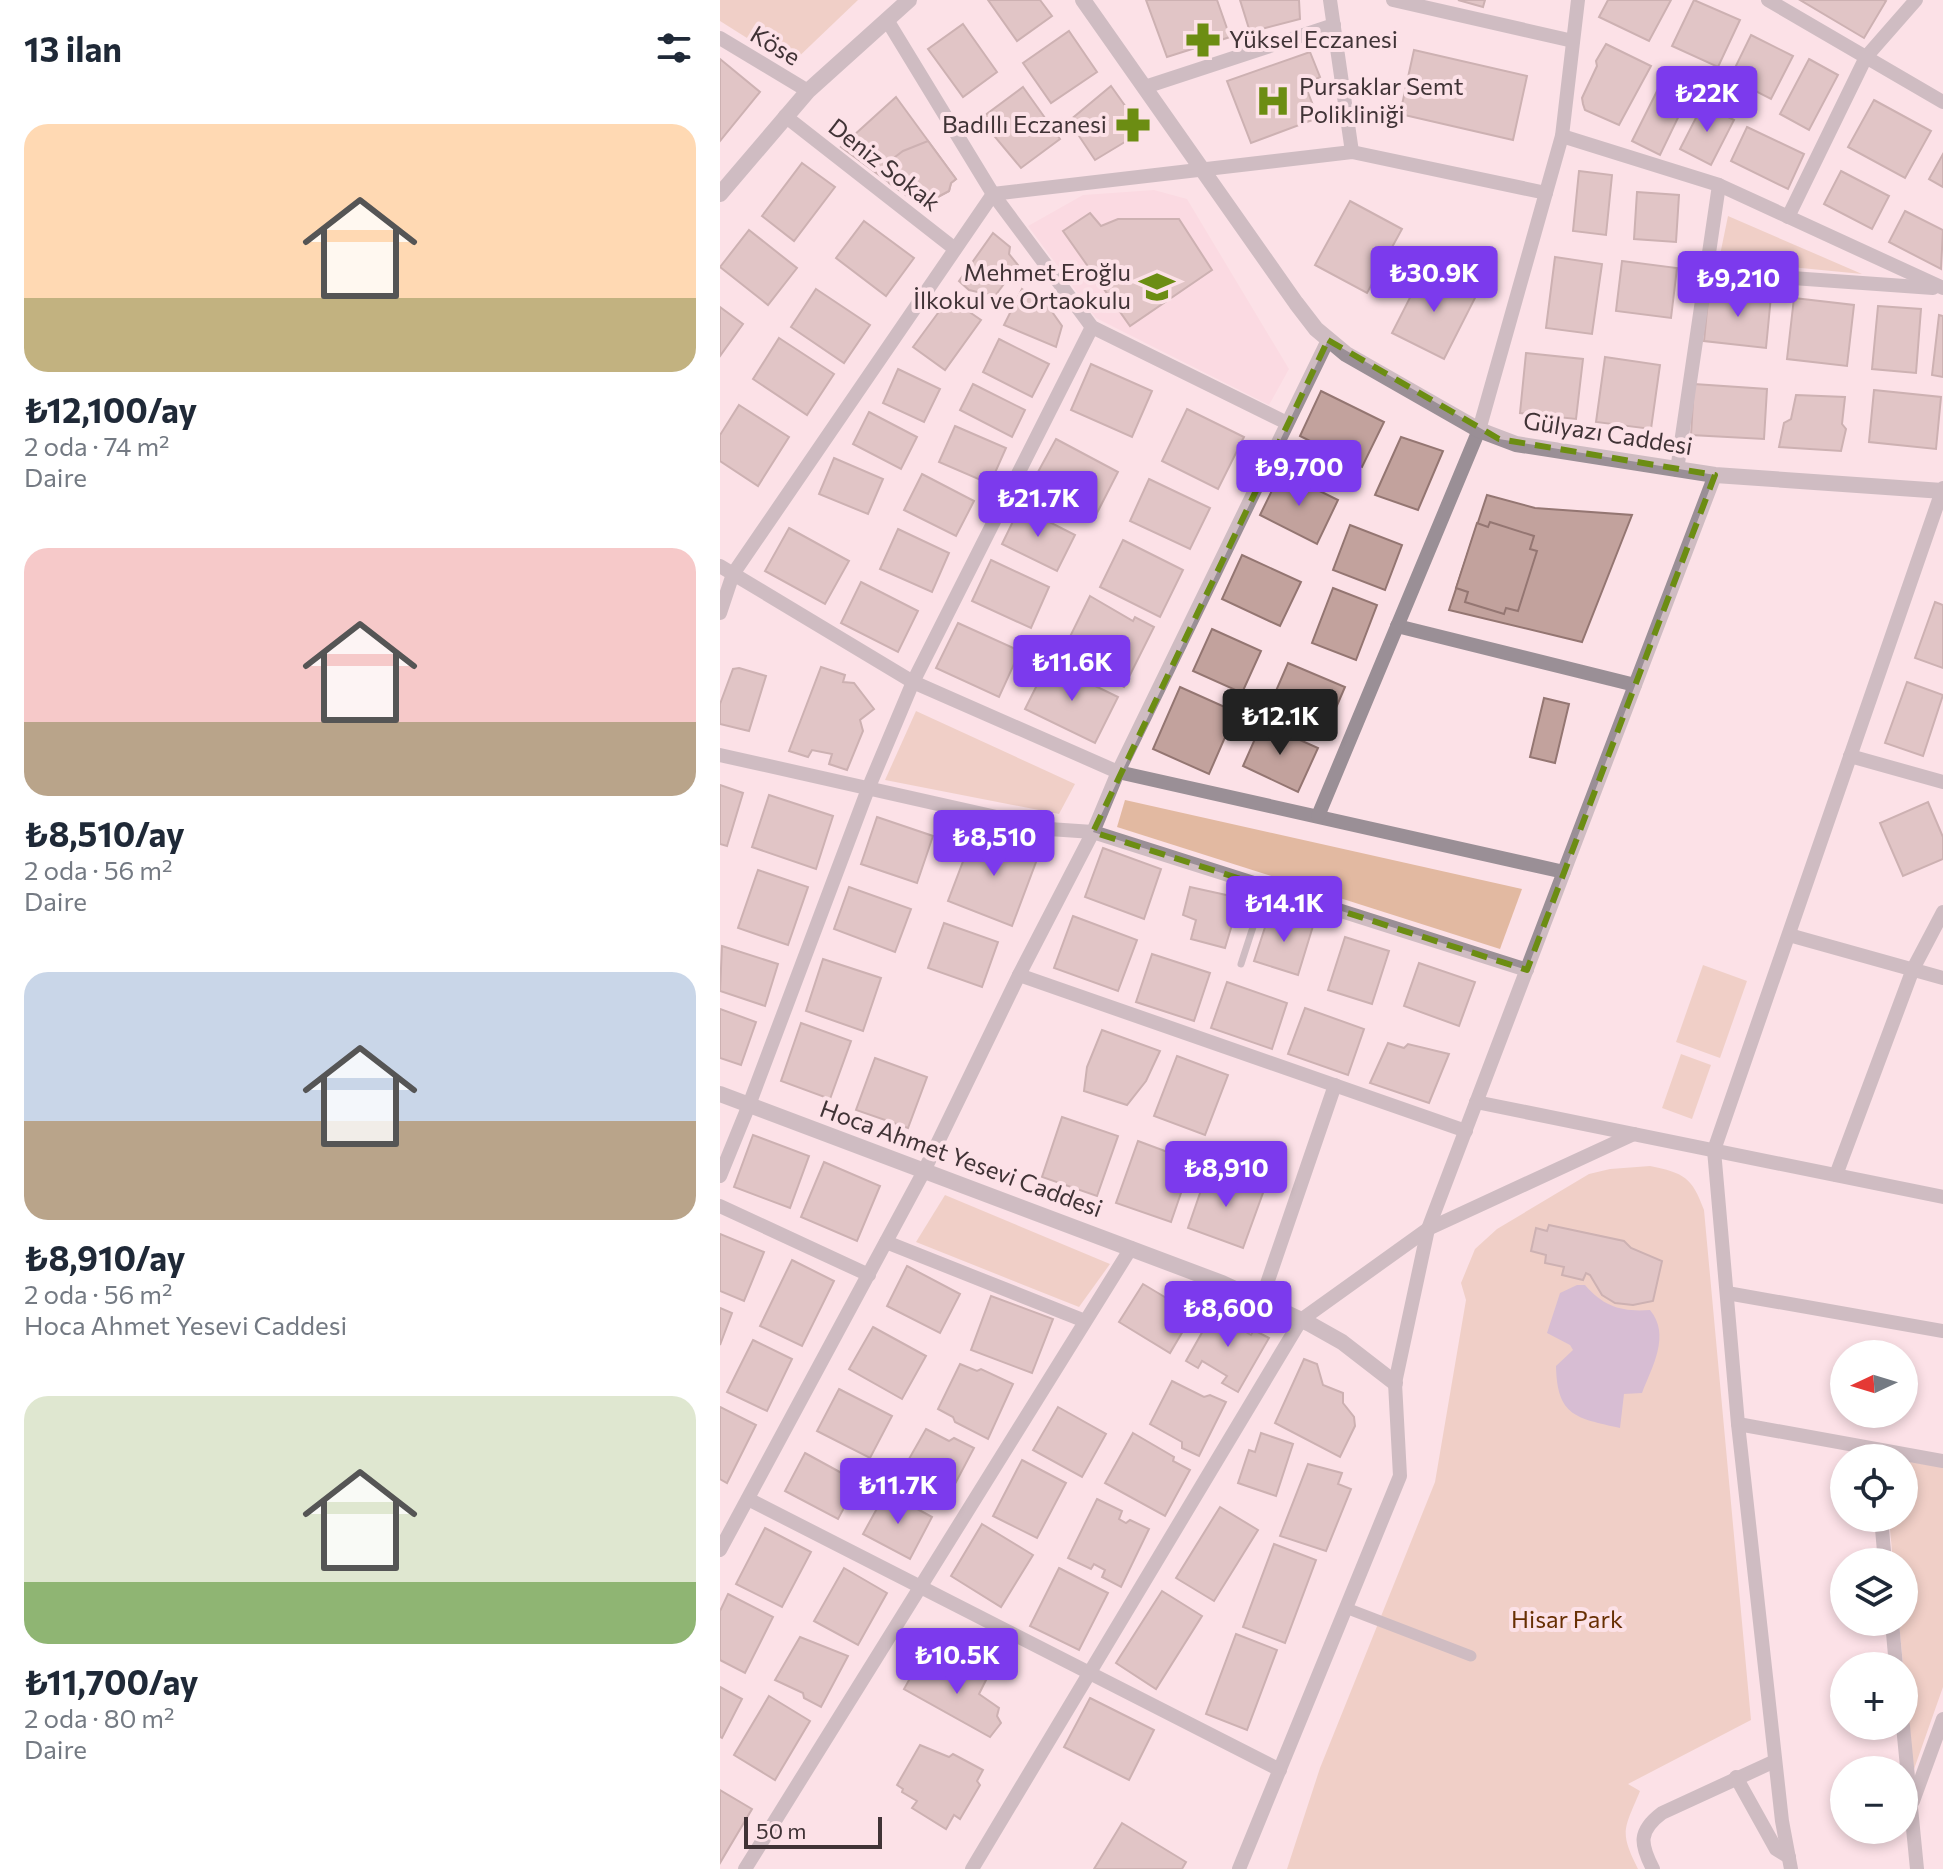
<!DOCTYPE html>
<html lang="tr">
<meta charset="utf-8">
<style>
body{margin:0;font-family:Commissioner,sans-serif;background:#f6f6f7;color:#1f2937;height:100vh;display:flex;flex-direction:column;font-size:30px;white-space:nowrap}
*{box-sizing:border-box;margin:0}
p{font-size:26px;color:#747a83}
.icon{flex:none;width:44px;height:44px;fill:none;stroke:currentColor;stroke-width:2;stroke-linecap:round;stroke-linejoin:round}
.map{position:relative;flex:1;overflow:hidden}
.details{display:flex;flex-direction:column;background:#fff;width:720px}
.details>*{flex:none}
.needle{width:52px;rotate:266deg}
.tools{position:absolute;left:1110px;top:1340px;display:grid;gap:16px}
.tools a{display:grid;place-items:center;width:88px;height:88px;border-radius:50%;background:#fff;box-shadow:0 4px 12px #0003;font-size:40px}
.scale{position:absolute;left:24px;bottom:20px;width:138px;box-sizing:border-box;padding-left:8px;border:4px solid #403336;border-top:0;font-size:22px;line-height:28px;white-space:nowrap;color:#403336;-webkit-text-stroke:6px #fce1e7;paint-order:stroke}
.price{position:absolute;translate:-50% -68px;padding:0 18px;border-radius:8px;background:#7c3aed;color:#fff;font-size:26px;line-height:52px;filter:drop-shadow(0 2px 4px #0008)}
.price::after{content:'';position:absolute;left:50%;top:48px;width:24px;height:18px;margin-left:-12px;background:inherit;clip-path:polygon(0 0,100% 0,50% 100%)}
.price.current{background:#222;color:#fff}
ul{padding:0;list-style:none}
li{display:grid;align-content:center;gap:16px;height:424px;padding:0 24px}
li span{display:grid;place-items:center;height:248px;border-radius:24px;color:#555}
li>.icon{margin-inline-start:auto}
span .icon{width:144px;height:144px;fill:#fffc;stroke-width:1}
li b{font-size:34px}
h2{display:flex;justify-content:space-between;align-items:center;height:96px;padding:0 24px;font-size:34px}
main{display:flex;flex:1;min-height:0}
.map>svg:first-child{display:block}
.built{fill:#fbd1db}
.green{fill:#e2b9a1}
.water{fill:#ab91ba}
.building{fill:#c2a29d;stroke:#947672;stroke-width:2}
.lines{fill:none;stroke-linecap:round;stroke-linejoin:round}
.service{stroke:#9a8f96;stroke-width:7}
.pedestrian{stroke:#9a8f96;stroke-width:11}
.minor{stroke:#9a8f96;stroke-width:14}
.tertiary{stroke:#9a8f96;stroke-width:16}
.marked{fill:none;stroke:#6c8d13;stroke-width:6;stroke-dasharray:16 10;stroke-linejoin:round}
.labels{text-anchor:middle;stroke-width:8;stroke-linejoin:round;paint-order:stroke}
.poi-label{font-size:24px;fill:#403336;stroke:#fce1e7;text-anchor:start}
.street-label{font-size:24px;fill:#403336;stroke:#fce1e7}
.park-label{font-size:24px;fill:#672f03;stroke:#fce1e7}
</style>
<main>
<section class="details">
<h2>13 ilan<svg class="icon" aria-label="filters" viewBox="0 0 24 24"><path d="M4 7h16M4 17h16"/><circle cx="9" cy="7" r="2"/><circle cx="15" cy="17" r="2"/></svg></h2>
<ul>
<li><span style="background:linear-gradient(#ffd9b3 70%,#c2b280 0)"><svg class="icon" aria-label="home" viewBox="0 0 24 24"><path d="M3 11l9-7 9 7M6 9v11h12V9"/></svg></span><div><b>₺12,100/ay</b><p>2 oda · 74 m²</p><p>Daire</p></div></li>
<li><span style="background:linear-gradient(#f6c9c9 70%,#b9a48a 0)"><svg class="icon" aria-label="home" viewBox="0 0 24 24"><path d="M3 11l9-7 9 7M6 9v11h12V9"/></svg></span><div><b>₺8,510/ay</b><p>2 oda · 56 m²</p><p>Daire</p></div></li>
<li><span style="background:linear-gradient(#c9d6e8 60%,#b9a48a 0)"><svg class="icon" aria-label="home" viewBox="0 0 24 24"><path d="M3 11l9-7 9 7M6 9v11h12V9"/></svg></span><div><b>₺8,910/ay</b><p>2 oda · 56 m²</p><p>Hoca Ahmet Yesevi Caddesi</p></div></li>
<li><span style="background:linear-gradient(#dfe7d0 75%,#8fb573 0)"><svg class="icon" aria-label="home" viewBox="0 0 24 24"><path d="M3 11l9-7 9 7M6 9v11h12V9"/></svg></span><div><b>₺11,700/ay</b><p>2 oda · 80 m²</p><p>Daire</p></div></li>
</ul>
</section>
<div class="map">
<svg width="1223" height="1869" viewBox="0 0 1223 1869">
<rect width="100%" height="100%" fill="#fce1e7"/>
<!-- built -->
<path class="built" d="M434,190L467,199L569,369L549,405L376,318L308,226L363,195Z"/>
<!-- green -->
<g class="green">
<path d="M0,0H138L70,65L0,21Z"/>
<path d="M1008,216L1142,274L999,260Z"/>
<path d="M196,711L355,784L339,814L165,780Z"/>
<path d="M405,800L802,889L780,949L397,827Z"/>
<path d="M983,965L1027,981L1000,1058L956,1042Z"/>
<path d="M961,1054L991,1065L972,1119L942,1108Z"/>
<path d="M930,1166C964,1173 972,1177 984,1210L1031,1720L908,1784L920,1791C904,1830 899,1831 918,1869H567L600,1768L715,1482L746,1300L741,1283L755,1249L777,1229L869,1174L890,1169Z"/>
<path d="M225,1195L390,1264L359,1307L196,1242Z"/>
<path d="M1184,1461L1223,1467V1687L1193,1772L1179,1622H1184V1562H1173L1169,1518H1184Z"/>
</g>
<!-- water -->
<path class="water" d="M857,1285H865C884,1307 902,1312 930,1310C951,1335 932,1367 922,1393L904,1394L900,1428C857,1418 837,1417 836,1366L853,1350L850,1345L827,1333L840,1293Z"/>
<!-- building -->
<g class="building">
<path d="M268,0H320L332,16L297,41Z"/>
<path d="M426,0H497L510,37L447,57Z"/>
<path d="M520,0H579L580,19L530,32Z"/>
<path d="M738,0H765L763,7Z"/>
<path d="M888,0H951L929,41L879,17Z"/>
<path d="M974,0L1020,20L998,67L952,46Z"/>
<path d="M1080,0H1164L1166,1L1144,38Z"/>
<path d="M243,24L277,72L243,97L208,49Z"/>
<path d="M349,31L377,72L331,103L303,63Z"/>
<path d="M1031,35L1073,56L1051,99L1010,78Z"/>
<path d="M886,44L931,66L899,125L865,110L863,104L862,98L877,66L876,61Z"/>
<path d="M694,50L807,76L793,140L680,114Z"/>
<path d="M590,52L600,77L585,85L598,118L531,143L507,81Z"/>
<path d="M0,59L40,92L0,141Z"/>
<path d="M1089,59L1118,75L1089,130L1060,114Z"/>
<path d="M941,83L968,97L940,155L912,141Z"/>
<path d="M391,86L423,131L375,160L349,121Z"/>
<path d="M303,87L340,139L301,168L260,119Z"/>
<path d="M176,97L236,179L231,183L229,191L201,206L121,147Z"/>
<path d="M1154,100L1211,131L1185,178L1128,147Z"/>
<path d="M983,104L1014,120L991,165L960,149Z"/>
<path d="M1027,127L1084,154L1068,189L1011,161Z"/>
<path d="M208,141L236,179L231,183L229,191L201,206L169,183L168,168L171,160L183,151Z"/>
<path d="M1223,154V187L1209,179Z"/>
<path d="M82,163L115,187L74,241L42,216Z"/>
<path d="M859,171L892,175L886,235L853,231Z"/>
<path d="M1121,171L1169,196L1152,229L1104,204Z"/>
<path d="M917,192L959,195L956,242L914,239Z"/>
<path d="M630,201L682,229L647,293L595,265Z"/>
<path d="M1185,211L1223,230L1221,269L1169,242Z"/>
<path d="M370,213L381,226L398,219H459L492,270L410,326L343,231Z"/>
<path d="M144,221L194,258L166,296L116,258Z"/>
<path d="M29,230L77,268L48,305L0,267Z"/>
<path d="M273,233L290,247L289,254L298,265L275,296L249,290L239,281Z"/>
<path d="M835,257L882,264L872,334L826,328Z"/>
<path d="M902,261L957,268L951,318L896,311Z"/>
<path d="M705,268L757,294L724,359L672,333Z"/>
<path d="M96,289L150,325L124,363L71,327Z"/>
<path d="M302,289L330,309L342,326L336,347L284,325Z"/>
<path d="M989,290L1051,296L1046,348L984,341Z"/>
<path d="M229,298L261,320L225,370L193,347Z"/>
<path d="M1074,298L1134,305L1127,366L1067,359Z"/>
<path d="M1158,306L1201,309L1196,373L1152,369Z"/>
<path d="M0,307L23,324L0,356Z"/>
<path d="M1219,315L1223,316V377L1212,375Z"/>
<path d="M59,338L114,374L87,415L33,379Z"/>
<path d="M279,339L329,364L312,397L263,372Z"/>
<path d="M806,353L863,359L856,419L800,413Z"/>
<path d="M885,357L940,365L931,429L876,422Z"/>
<path d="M371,364L432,391L412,437L351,410Z"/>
<path d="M178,369L220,389L204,422L163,403Z"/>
<path d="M253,384L305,410L292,437L240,410Z"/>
<path d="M974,384L1047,389L1044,439L971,435Z"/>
<path d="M1154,390L1221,397L1216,449L1149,442Z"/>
<path d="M601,391L664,422L642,467L580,436Z"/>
<path d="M1076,395L1125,397L1122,424L1126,429L1121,451L1059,447L1064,423L1071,419Z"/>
<path d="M19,405L69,437L38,486L0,461V435Z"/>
<path d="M467,409L524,437L498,489L442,461Z"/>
<path d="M149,412L197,437L181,469L133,444Z"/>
<path d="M235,426L286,448L270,484L219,462Z"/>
<path d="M681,437L723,451L698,510L655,495Z"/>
<path d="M336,439L398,472L376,515L313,481Z"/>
<path d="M114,458L163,479L148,514L99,494Z"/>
<path d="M561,472L618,500L597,544L540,515Z"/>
<path d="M202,474L254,501L236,536L184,510Z"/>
<path d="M429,479L490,508L470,549L410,521Z"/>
<path d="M767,495L815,508L912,515L862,642L729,610Z"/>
<path d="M300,507L355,535L337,571L282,544Z"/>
<path d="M770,522L814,536L810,549L817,551L798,611L786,608L784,614L745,602L748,592L736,588L757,523L768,527Z"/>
<path d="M630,525L682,545L665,590L613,570Z"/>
<path d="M69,528L129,561L105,604L45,571Z"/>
<path d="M178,529L229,553L212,592L160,569Z"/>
<path d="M403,540L463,570L440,617L380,587Z"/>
<path d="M522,555L581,582L560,626L502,599Z"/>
<path d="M271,560L329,587L311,628L252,601Z"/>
<path d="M141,582L198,611L178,652L121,623Z"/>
<path d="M613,588L657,605L636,660L592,643Z"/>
<path d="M370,596L413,621L415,617L434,627L404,687L389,679L392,674L360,658L358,664L341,655Z"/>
<path d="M1215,602L1223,605V668L1195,658Z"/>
<path d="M238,623L300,651L279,697L216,668Z"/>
<path d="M492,629L541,651L522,693L473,671Z"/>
<path d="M328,663L398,697L375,743L305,709Z"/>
<path d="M568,663L625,687L606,731L549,707Z"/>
<path d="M101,667L125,675L123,682L134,683L154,709L140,720L143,731L127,770L109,764L112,754L92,750L88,757L69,751Z"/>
<path d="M19,668L46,676L29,731L0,724V704L13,669Z"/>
<path d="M1187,682L1223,695L1203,756L1165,743Z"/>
<path d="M460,687L516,712L489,774L433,749Z"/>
<path d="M824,698L849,704L835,763L810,757Z"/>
<path d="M542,723L598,748L578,792L523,766Z"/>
<path d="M0,785L23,793L7,846L0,844Z"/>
<path d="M49,795L113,816L96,869L32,847Z"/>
<path d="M1208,802L1223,837V859L1183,876L1160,823Z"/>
<path d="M157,817L213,836L197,883L141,864Z"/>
<path d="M255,830L319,854L292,926L228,901Z"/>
<path d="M383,848L441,869L424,919L365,897Z"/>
<path d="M38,870L88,887L68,945L18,928Z"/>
<path d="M129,887L191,909L175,952L114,929Z"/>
<path d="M470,887L520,898L505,948L471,939L476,920L463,915Z"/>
<path d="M550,912L593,926L578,975L534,961Z"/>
<path d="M353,916L417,940L398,991L334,968Z"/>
<path d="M224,923L278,942L262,987L208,968Z"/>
<path d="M625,937L669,951L652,1004L608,990Z"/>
<path d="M2,946L58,964L45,1006L0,991Z"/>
<path d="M432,954L490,973L474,1021L416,1002Z"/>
<path d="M103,959L161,978L143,1031L86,1011Z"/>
<path d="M699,963L755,982L739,1026L684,1006Z"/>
<path d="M507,982L567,1003L552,1049L491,1028Z"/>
<path d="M585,1008L644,1029L628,1075L568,1054Z"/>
<path d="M0,1009L36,1022L21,1065L0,1058Z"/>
<path d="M81,1023L131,1041L110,1099L61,1081Z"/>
<path d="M382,1030L440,1051L426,1081L407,1105L364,1091L367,1067Z"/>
<path d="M668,1043L684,1048L688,1044L729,1054L709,1103L650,1083Z"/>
<path d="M457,1056L508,1075L485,1135L434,1116Z"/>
<path d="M155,1058L207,1077L188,1128L136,1110Z"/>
<path d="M342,1117L398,1136L377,1196L322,1177Z"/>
<path d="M33,1135L89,1156L70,1208L14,1187Z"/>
<path d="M418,1141L472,1161L451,1222L396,1203Z"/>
<path d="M104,1162L160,1186L137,1241L81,1217Z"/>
<path d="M488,1170L544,1190L523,1248L468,1228Z"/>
<path d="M829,1225L904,1241L911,1248L942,1261L933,1301L913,1305L895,1303L882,1295L870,1275L866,1273L863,1280L842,1275L844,1267L825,1263L826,1255L811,1251L816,1228L827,1231Z"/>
<path d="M0,1234L44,1252L24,1301L0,1291Z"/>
<path d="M72,1260L114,1281L82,1346L40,1326Z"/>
<path d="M187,1266L240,1294L220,1333L167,1306Z"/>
<path d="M423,1284L473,1314L450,1353L399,1322Z"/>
<path d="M271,1296L333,1319L312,1373L251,1350Z"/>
<path d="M497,1306L510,1314L509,1322L531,1335L534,1330L549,1338L518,1392L502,1383L507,1376L482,1361L478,1368L466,1361Z"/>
<path d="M0,1308L12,1313L0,1345Z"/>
<path d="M153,1327L206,1356L182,1399L129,1369Z"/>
<path d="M33,1340L72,1359L47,1411L7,1392Z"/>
<path d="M584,1359L597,1364L603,1385L623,1393V1403L634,1417L635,1426L620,1457L555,1423Z"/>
<path d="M240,1364L257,1371L261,1369L293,1384L268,1439L235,1422L233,1417L218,1409Z"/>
<path d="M452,1381L484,1397L490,1395L506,1402L479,1456L462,1448V1442L430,1424Z"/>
<path d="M119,1389L172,1416L150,1458L97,1431Z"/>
<path d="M0,1407L36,1425L7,1483L0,1479Z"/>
<path d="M338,1407L386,1434L362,1477L313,1450Z"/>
<path d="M206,1429L229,1441L234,1438L254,1448L226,1501L205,1490L204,1485L181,1473Z"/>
<path d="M413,1433L454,1457L453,1461L470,1470L445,1516L385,1483Z"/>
<path d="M541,1433L573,1444L556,1496L518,1483L529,1450L535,1452Z"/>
<path d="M85,1453L138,1482L118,1519L65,1491Z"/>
<path d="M302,1460L346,1483L317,1538L273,1516Z"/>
<path d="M588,1464L622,1473L618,1484L631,1489L606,1551L560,1536Z"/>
<path d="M166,1492L212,1517L190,1559L143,1534Z"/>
<path d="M377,1499L402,1511L399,1519L406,1523L410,1520L429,1529L401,1587L382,1577L385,1570L374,1564L371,1569L348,1558Z"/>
<path d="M500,1507L538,1530L494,1601L456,1578Z"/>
<path d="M262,1524L313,1555L281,1607L231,1576Z"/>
<path d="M45,1528L91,1552L62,1607L16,1584Z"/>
<path d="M554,1544L596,1560L565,1643L523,1627Z"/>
<path d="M124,1568L167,1593L138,1645L94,1621Z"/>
<path d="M339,1568L388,1593L359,1650L310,1626Z"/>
<path d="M442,1591L482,1616L436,1689L396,1663Z"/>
<path d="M8,1594L53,1617L25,1673L0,1660V1611Z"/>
<path d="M516,1634L557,1650L527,1730L486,1714Z"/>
<path d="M80,1637L128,1656L101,1707L84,1698L83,1693L55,1680Z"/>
<path d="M241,1662L267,1678L259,1694L279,1708L277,1716L281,1723L270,1737L184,1689L194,1671L201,1675L208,1666L230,1678Z"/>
<path d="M0,1687L22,1699L2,1738L0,1737Z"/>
<path d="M49,1696L90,1721L55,1780L14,1755Z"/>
<path d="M370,1698L434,1730L409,1780L344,1747Z"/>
<path d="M200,1745L229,1757L233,1754L263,1770L257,1781L260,1785L240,1819L234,1815L226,1829L192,1808L197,1801L182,1792L183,1789L177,1785Z"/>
<path d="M0,1790L32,1809L0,1863Z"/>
<path d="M402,1823L466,1862L462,1869H374Z"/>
</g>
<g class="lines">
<!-- service -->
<path class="service" d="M521,964L546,887"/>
<!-- pedestrian -->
<path class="pedestrian" d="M626,1608L751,1656"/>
<!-- minor -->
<g class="minor">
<path d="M610,0L632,152"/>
<path d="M673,0L853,41"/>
<path d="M1048,0L1223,102"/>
<path d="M167,20L273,194L372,327L567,423"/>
<path d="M0,38L88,91"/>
<path d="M425,87L614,25"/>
<path d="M65,116L235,249"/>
<path d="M842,136L999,185L1223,288"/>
<path d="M1068,217L1146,57L1196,0"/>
<path d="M986,272L1213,288"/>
<path d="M957,470L999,185"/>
<path d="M0,566L193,682L398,772L844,872"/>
<path d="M0,613L13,574L273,194L632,152L826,193"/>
<path d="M677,626L915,685"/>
<path d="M0,755L329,829L373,832L807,970"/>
<path d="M1130,756L1223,782"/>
<path d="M598,816L759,430L842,136L858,0"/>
<path d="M1069,935L1223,978"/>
<path d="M299,975L746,1131"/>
<path d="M756,1102L1223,1197"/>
<path d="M1116,1175L1193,969L1223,912"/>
<path d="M0,1176L29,1105L148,789L193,682L372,327"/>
<path d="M0,1206L149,1275"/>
<path d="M166,1242L365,1321"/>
<path d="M1007,1293L1223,1331"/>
<path d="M541,1301L615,1085"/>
<path d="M1018,1424L1223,1461"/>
<path d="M28,1499L560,1770"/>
<path d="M1161,1518L1165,1562"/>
<path d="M0,1550L203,1173L299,975L373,832L398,772L608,340"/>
<path d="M1172,1622L1176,1666"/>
<path d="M1183,1726L1197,1869"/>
<path d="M1016,1777L1056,1849L1069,1857"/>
<path d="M1193,1801L1223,1719"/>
<path d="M25,1869L411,1248"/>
<path d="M252,1869L581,1320L708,1229L914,1134"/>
<path d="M519,1869L680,1476L675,1383L708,1229L995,475"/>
<path d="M933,1869C920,1844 918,1831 942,1813L1055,1761"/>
<path d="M1071,1869L1062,1821L1018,1424L994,1150L1223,488"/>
</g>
<!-- tertiary -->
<g class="tertiary">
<path d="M363,0L576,303L596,329L626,354L759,430L796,444L995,475L1223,491"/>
<path d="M0,194L88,91L189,0"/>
<path d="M0,1094L502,1283L590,1324L622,1342L675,1383"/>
</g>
</g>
<!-- marked area -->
<path d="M0 0H1223V1869H0ZM608,340L779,439L995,475L807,970L373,832Z" fill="#fce1e7" fill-opacity=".55" fill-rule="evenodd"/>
<path class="marked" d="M608,340L779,439L995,475L807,970L373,832Z"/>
<!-- icons -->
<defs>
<g id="pharmacy-bare" transform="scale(2.76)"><path d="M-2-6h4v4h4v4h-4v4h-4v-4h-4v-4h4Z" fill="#6c8d13" stroke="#fce1e7" stroke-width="2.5" paint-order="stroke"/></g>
<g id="hospital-bare" transform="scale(2.76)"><path d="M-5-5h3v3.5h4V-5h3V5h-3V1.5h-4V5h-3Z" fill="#6c8d13" stroke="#fce1e7" stroke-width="2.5" paint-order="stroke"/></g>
<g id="school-bare" transform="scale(2.76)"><path d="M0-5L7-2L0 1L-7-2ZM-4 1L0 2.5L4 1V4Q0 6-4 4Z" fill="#6c8d13" stroke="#fce1e7" stroke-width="2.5" paint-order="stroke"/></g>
</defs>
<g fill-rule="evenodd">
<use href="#pharmacy-bare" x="483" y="40"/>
<use href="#hospital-bare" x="553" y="101"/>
<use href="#pharmacy-bare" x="413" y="125"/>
<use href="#school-bare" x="437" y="287"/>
</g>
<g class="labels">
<!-- poi labels -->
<g class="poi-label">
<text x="509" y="48">Yüksel Eczanesi</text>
<text x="579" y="95">Pursaklar Semt<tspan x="579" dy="28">Polikliniği</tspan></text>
<text x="387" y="133" text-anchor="end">Badıllı Eczanesi</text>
<text x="411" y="281" text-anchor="end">Mehmet Eroğlu<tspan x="411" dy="28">İlkokul ve Ortaokulu</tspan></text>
</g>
<!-- street labels -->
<g class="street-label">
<text transform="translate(55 46) rotate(31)" y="8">Köse</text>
<text transform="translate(164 165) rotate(38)" y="8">Deniz Sokak</text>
<text transform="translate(888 434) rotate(9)" y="8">Gülyazı Caddesi</text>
<text transform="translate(241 1159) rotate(20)" y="8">Hoca Ahmet Yesevi Caddesi</text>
</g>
<!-- park labels -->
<g class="park-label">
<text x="847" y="1628">Hisar Park</text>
</g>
</g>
</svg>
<div class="tools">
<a><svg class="needle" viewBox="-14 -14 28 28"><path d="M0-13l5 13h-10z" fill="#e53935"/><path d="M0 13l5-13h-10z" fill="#747a83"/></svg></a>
<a><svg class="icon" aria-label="locate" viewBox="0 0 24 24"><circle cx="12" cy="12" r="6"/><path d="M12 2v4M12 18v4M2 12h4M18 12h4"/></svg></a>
<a><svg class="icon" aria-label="layers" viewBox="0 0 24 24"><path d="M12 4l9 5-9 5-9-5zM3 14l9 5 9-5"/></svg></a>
<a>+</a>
<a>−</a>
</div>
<div class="scale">50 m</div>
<b class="price" style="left:987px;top:134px">₺22K</b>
<b class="price" style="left:714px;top:314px">₺30.9K</b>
<b class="price" style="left:1018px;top:319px">₺9,210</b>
<b class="price" style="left:579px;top:508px">₺9,700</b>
<b class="price" style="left:318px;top:539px">₺21.7K</b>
<b class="price" style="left:352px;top:703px">₺11.6K</b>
<b class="price current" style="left:560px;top:757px">₺12.1K</b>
<b class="price" style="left:274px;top:878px">₺8,510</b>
<b class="price" style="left:564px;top:944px">₺14.1K</b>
<b class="price" style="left:506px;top:1209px">₺8,910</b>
<b class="price" style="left:508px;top:1349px">₺8,600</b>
<b class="price" style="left:178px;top:1526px">₺11.7K</b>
<b class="price" style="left:237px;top:1696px">₺10.5K</b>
</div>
</main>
